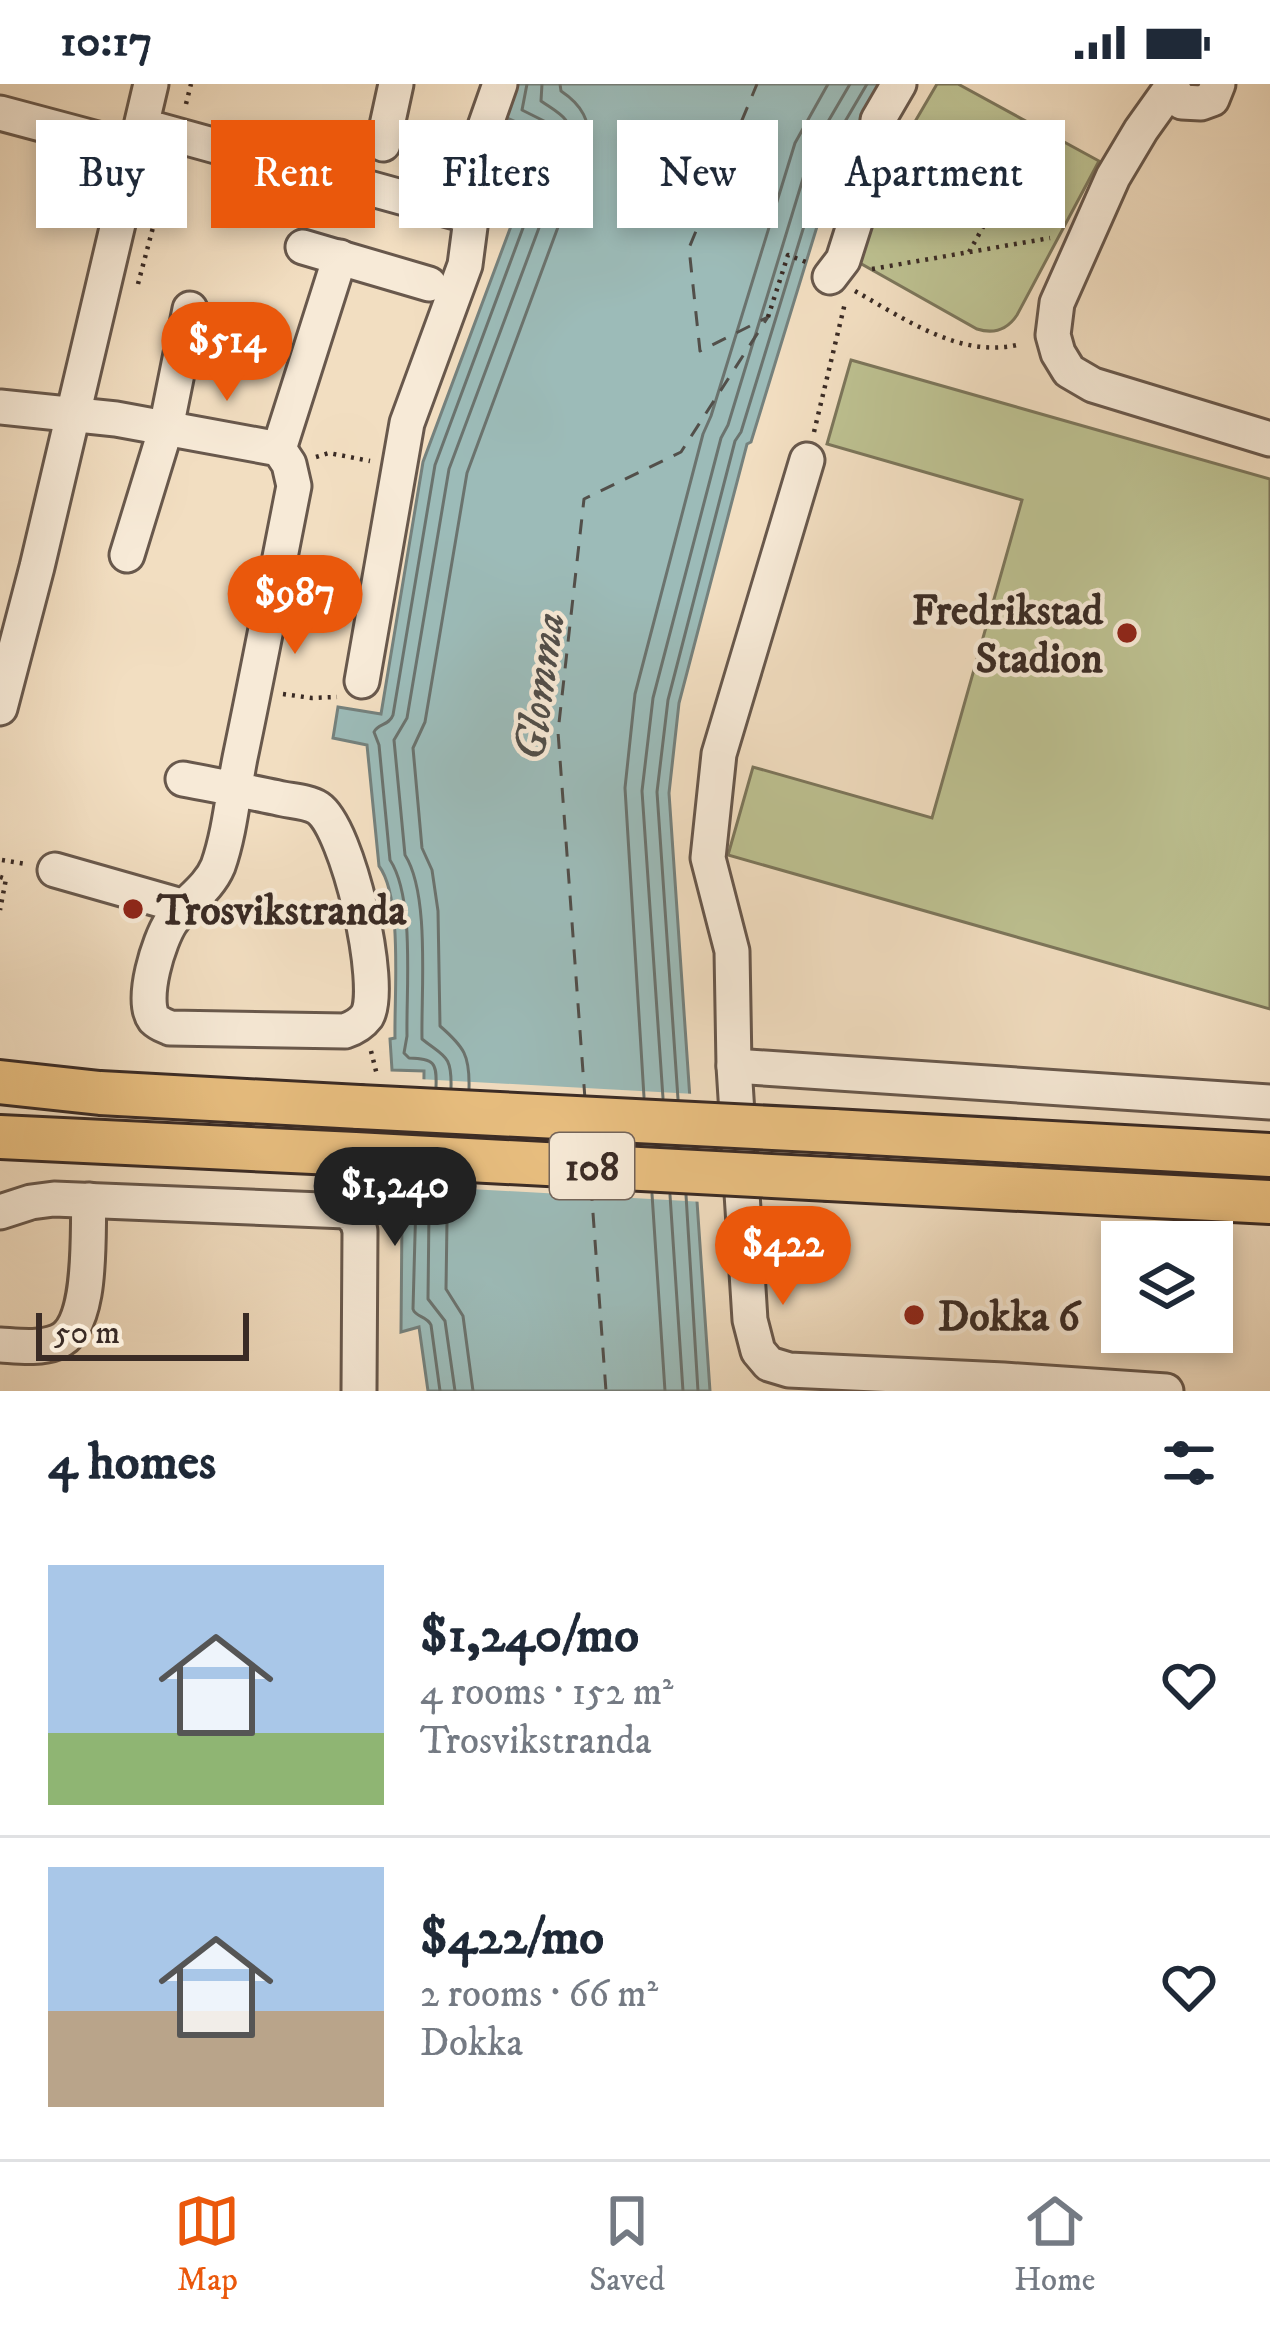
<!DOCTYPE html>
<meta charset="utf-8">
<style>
body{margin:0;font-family:"IM FELL DW Pica",serif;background:#f6f6f7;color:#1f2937;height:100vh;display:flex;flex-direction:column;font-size:45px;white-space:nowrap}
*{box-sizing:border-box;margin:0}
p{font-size:39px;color:#747a83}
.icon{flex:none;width:66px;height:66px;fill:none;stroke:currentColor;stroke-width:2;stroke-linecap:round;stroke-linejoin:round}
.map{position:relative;height:1307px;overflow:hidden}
.drawer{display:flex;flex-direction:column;background:#fff;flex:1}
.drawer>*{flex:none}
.banner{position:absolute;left:36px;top:36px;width:1200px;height:108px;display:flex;gap:24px}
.fabs{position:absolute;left:1101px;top:1137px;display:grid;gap:24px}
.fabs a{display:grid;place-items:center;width:132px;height:132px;border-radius:0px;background:#fff;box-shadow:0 6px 18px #0003;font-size:60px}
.scale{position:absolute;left:36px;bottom:30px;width:213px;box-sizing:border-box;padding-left:12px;border:6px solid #3a2b25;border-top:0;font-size:33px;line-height:42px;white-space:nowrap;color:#3a2b25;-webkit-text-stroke:9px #f7ead7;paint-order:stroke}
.price{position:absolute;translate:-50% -102px;padding:0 27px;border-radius:42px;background:#ea580c;color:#fff;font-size:39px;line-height:78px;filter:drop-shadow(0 3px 6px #0008)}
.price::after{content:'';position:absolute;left:50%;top:72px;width:36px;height:27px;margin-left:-18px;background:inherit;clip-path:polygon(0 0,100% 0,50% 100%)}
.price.selected{background:#222;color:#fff}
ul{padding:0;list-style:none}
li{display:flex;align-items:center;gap:36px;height:300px;padding:0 48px}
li+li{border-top:3px solid #e0e1e3}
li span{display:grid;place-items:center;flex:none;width:336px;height:240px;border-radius:0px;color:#555}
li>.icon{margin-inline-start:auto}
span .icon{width:144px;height:144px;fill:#fffc;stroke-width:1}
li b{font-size:51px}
h2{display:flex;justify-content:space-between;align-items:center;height:144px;padding:0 48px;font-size:51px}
.chip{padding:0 42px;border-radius:0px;background:#fff;box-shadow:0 6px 18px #0003;font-size:42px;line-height:108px}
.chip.selected{background:#ea580c;color:#fff}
.status{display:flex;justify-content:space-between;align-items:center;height:84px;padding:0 60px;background:#fff;direction:ltr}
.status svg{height:33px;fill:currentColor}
.tab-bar{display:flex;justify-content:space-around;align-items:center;height:168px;border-top:3px solid #e0e1e3;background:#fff;font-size:33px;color:#747a83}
.tab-bar a{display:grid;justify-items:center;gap:6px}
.tab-bar .selected{color:#ea580c}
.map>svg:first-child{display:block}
.green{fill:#bdc191;stroke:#7c765b;stroke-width:3}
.water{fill:#9cbbb8;stroke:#75817d;stroke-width:3}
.pier{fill:#f2dec1}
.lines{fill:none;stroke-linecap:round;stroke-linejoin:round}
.shore{stroke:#6b736e;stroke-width:3}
.ferry{stroke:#524f4a;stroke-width:3;stroke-dasharray:15 12;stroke-linecap:butt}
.minor-casing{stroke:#68584c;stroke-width:39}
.major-casing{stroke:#3a2b25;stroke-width:48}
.path{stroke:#3a2b25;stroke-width:4.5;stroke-dasharray:3 6;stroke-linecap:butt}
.minor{stroke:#f7ead7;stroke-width:33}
.major{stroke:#e9bf80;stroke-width:42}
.major-bridge-casing{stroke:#3a2b25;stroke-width:48;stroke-linecap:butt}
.major-bridge{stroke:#e9bf80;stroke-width:42}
.poi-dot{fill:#8f2418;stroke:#f7ead7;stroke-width:4.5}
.labels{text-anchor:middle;stroke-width:9;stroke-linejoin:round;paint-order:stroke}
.shield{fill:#f7ead7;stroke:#73645a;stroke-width:3}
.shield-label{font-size:39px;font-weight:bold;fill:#3a2b25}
.poi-label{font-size:42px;font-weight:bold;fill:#3a2b25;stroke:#f7ead7;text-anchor:start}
.water-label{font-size:45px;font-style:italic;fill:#524f4a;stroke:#f7ead7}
</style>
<div class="status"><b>10:17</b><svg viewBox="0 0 49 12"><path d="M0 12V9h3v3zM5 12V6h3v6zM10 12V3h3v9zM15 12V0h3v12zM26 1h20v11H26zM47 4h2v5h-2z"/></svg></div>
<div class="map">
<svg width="1270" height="1307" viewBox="0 0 1270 1307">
<rect width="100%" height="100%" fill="#f2dec1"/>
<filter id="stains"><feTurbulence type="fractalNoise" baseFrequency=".00167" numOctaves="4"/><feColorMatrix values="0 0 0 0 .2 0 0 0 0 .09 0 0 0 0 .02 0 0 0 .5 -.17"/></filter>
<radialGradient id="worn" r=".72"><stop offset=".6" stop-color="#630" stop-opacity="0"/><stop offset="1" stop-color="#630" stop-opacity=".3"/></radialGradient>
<!-- green -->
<g class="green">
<path d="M937,0H958L1099,77L1017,231C1007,246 993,250 977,245L851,174L872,111Z"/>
<path d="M851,276L1270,395V925L728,771L753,683L932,734L1022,416L827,360Z"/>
</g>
<!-- water -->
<path class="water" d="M516,0H882L838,74L751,358L747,360L679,619L669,709L710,1307H428L419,1243L401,1248L402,1132L405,1098H423L424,987L392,986L390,955L395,954C394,912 403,814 379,782L367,661L333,654L338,623L381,630L423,378L545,51L505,33Z"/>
<!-- pier -->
<g class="pier">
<path d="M418,995L695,1010L699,1055L418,1040Z"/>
<path d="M700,1074L704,1118L399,1101L403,1092Z"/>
</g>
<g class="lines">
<!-- shore -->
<g class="shore">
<path d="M436,1003C437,978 434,975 409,974L404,969L407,952C406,906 415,814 390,776L379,661L374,648C378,639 389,642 393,631L435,381L556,55L552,41L522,26L527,0"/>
<path d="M451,1004C452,970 444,973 422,955C421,907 430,810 405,771L394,656L407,634L449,385L571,58C573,34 558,29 541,17L542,0"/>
<path d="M469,1005C470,971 464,963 440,942L438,827L432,786L422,764L413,664L425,638L467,389L588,62C591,37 582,21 561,7L560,0"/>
<path d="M644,1013L625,704L635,610L703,350L711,332L795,59L828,0"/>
<path d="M663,1014L642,707L653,614L721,354L728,341L812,65L850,0"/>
<path d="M678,1015L657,708L668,616L735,357L741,348L826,70L867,0"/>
<path d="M434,1098L429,1107L416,1115L413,1225C415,1233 427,1232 431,1241L440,1307"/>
<path d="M449,1099L443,1114L429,1127L428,1215L445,1237L455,1307"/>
<path d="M467,1100L463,1117L447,1137L446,1205L463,1232L473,1307"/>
<path d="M652,1110L665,1307"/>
<path d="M670,1111L683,1307"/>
<path d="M686,1111L698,1307"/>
</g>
<!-- ferry -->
<g class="ferry">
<path d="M585,1015L558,648L584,415L681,368L768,233L700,267L689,164L757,0"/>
<path d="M591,1102L606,1307"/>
</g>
<!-- minor casing -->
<g class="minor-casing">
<g id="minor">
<path d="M1173,0L1171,4L1182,18L1201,19L1212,15L1218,0"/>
<path d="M1171,4L1141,46L1113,93L1057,219L1053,251L1058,269L1069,287L1093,301L1270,355"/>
<path d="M0,29L135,65"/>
<path d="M158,46L470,132"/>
<path d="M383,60L396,0"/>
<path d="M303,163L429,200"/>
<path d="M830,193L843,176L872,85L878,36L899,0"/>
<path d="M0,323L116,335L279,365L289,380L294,402C276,493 259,583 240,674C233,709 230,748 218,782C208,806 185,818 171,838C159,856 140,916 154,935C159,940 163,941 170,944L345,947C354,944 361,940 367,932C384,902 348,744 318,724C309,718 293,717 283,715C249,708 216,701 183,695"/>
<path d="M279,365L340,173"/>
<path d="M807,376L719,670L708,774L732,867L734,982L750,1236L758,1267L769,1280L789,1286L1004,1296L1166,1307"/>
<path d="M127,471L166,344L190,225"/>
<path d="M362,597L407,339L465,181L482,51L500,0"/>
<path d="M0,624L37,483L151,0"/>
<path d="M55,786L185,823"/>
<path d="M734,982L1270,1018"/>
<path d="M0,1128L31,1118L54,1115L346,1127L357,1136L360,1147L359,1307"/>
<path d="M0,1261C18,1262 39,1265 57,1258C94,1244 87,1151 89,1116"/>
</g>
</g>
<!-- major casing -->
<g class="major-casing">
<g id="major">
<path d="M0,998L100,1009L359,1023"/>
<path d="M833,1047L1270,1071"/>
<path d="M0,1053L355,1070"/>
<path d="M829,1095L1270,1118"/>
</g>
</g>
<!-- path -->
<g class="path">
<path d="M186,20L191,0"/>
<path d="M969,168L1044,35"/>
<path d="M872,185L1050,154"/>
<path d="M138,200L169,83"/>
<path d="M855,207C905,235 962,276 1021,260"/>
<path d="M768,233L788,171L806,178"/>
<path d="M814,348L845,219"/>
<path d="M316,373L329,369L370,377"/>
<path d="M283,610L312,614L337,613"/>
<path d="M2,776L26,780"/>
<path d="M0,793L6,795L0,826"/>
<path d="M371,967L377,991"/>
</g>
<!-- minor -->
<use href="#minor" class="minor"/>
<!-- major -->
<use href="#major" class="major"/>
<!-- major-bridge casing -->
<g class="major-bridge-casing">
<g id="major-bridge">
<path d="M359,1023L833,1047"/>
<path d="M355,1070L829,1095"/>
</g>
</g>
<!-- major-bridge -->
<use href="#major-bridge" class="major-bridge"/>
</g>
<!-- markers -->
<g class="poi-dot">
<circle cx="1127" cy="549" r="12"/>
<circle cx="133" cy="825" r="12"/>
<circle cx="914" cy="1231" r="12"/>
</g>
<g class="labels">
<!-- shield labels -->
<rect class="shield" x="550" y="1049" width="84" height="66" rx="9"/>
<g class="shield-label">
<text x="592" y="1096">108</text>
</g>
<!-- poi labels -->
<g class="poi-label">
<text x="1103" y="540" text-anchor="end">Fredrikstad<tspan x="1103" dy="48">Stadion</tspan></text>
<text x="157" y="840">Trosvikstranda</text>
<text x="938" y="1246">Dokka 6</text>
</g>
<!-- water labels -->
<g class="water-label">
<text transform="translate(538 602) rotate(-82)" y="16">Glomma</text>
</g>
</g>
<rect width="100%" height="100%" filter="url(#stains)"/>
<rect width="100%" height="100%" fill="url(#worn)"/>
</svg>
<div class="fabs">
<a><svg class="icon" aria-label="layers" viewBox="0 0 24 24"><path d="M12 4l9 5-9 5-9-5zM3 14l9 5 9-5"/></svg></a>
</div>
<div class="scale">50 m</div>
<b class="price" style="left:227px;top:320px">$514</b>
<b class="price" style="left:295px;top:573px">$987</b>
<b class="price selected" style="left:395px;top:1165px">$1,240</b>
<b class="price" style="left:783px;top:1224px">$422</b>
<div class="banner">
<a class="chip">Buy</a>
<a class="chip selected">Rent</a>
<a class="chip">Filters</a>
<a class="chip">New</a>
<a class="chip">Apartment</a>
</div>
</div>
<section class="drawer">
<h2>4 homes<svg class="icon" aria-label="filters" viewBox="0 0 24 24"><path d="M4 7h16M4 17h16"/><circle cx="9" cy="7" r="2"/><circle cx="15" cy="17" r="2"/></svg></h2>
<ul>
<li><span style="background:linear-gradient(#a9c7e8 70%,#8fb573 0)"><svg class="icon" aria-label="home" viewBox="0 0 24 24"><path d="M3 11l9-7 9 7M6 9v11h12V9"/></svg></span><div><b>$1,240/mo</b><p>4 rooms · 152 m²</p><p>Trosvikstranda</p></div><svg class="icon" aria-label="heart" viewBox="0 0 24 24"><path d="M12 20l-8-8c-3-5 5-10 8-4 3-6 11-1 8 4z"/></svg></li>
<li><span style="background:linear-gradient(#a9c7e8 60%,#b9a48a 0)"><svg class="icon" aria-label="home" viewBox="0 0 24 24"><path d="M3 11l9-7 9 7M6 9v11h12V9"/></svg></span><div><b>$422/mo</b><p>2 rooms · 66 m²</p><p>Dokka</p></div><svg class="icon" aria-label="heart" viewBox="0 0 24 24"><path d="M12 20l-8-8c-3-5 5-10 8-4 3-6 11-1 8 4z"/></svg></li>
</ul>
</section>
<nav class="tab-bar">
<a class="selected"><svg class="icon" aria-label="map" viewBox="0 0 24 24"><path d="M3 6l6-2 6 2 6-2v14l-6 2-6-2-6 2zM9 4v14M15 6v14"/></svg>Map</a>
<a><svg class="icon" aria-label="saved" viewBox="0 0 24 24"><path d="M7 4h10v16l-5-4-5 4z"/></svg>Saved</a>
<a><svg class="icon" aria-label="home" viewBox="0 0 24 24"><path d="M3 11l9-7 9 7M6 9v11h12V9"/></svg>Home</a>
</nav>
